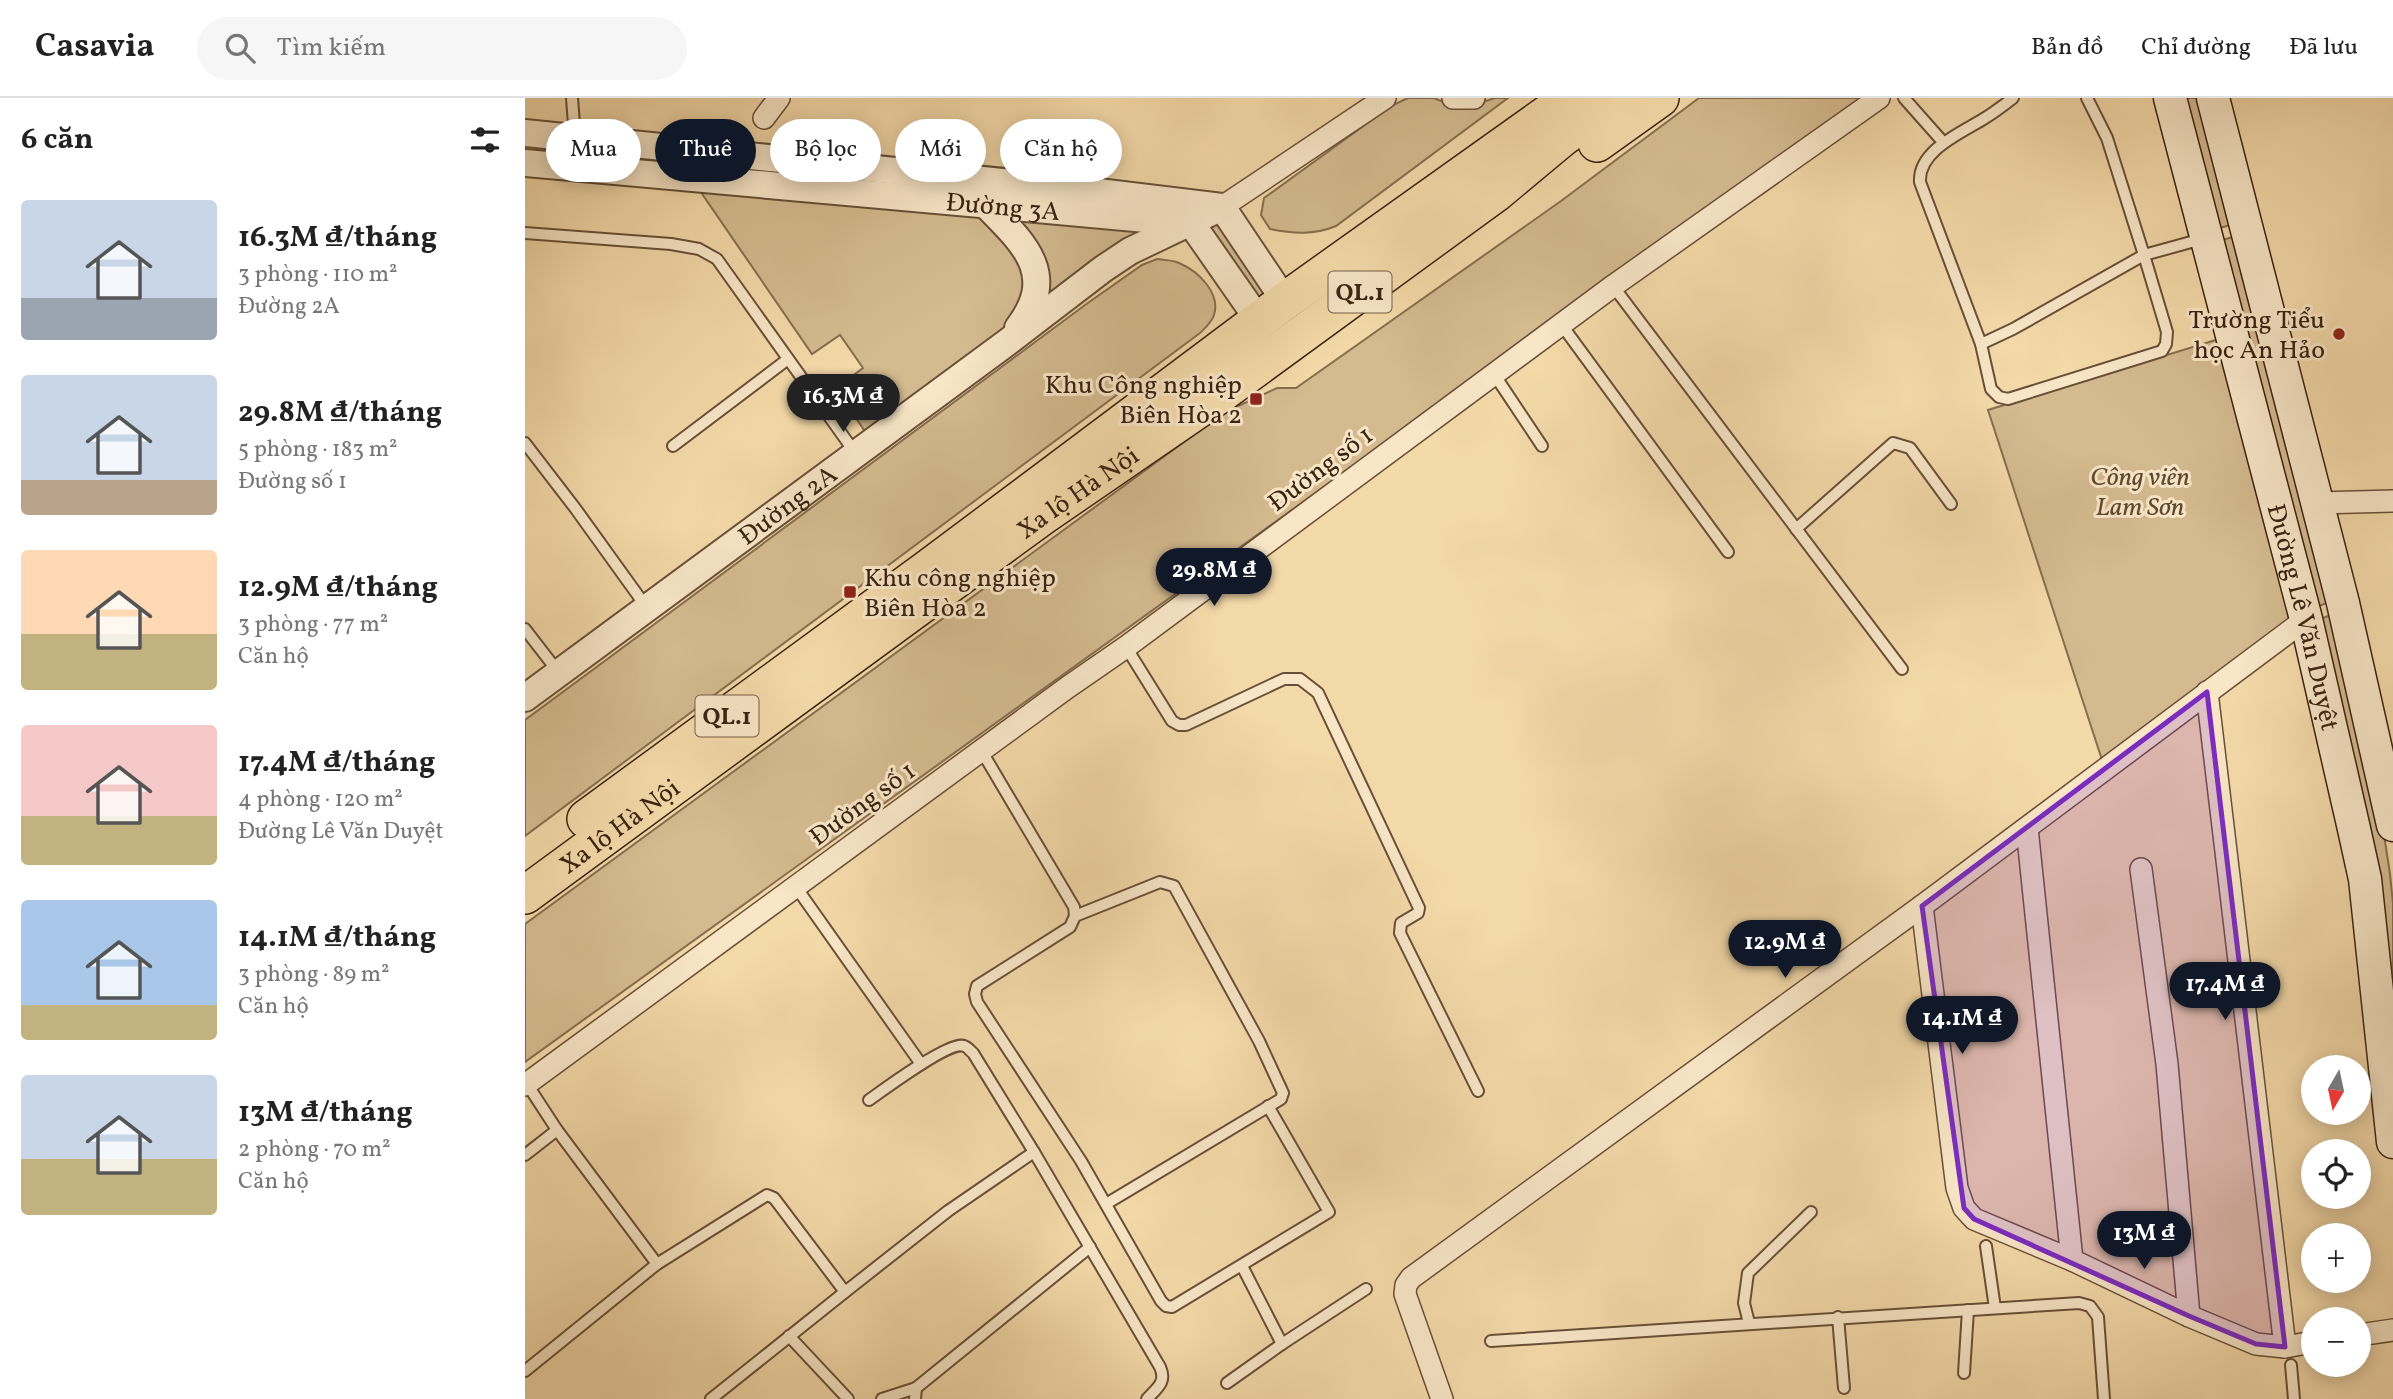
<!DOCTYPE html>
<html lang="vi">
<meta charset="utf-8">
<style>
body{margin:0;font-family:Vollkorn,serif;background:#f6f6f6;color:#222;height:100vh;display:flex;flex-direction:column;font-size:26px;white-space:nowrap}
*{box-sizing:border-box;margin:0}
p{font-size:23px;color:#767676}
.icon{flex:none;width:38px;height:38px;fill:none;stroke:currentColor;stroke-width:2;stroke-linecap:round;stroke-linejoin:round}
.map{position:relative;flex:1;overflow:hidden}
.sheet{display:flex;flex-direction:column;background:#fff;width:525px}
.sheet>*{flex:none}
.banner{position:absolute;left:21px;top:21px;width:665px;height:63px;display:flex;gap:14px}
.needle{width:46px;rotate:189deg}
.buttons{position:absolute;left:1776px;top:957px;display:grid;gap:14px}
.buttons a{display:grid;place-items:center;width:70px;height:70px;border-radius:50%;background:#fff;box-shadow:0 4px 18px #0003;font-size:35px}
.price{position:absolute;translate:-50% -60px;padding:0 16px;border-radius:24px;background:#111827;color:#fff;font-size:23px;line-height:46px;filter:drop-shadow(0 2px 4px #0008)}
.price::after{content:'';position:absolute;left:50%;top:42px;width:21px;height:16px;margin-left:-10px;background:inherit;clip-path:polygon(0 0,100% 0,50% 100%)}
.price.active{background:#222;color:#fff}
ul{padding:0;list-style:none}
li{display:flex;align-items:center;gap:21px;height:175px;padding:0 21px}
li span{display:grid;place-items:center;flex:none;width:196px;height:140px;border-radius:7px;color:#555}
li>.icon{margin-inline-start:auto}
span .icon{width:84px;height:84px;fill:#fffc;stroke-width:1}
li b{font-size:30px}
h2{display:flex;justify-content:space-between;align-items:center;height:84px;padding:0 21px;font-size:30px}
.chip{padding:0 24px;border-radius:32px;background:#fff;box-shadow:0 4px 18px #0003;font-size:24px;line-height:63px}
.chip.active{background:#111827;color:#fff}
header{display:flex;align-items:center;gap:42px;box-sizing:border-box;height:98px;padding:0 35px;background:#fff;border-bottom:2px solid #e0e0e0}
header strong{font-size:33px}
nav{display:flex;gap:38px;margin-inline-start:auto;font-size:24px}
.search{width:490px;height:63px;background:#f6f6f6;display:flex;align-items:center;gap:18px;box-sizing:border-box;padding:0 24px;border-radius:38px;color:#767676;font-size:26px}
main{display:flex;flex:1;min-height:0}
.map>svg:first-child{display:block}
.green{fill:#d4ba8f;stroke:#876e50;stroke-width:2}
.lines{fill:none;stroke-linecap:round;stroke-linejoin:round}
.service-casing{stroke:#685038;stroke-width:14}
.minor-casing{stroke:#685038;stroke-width:24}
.tertiary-casing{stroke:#685038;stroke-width:30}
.secondary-casing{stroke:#3a2312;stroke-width:35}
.trunk-casing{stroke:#3a2312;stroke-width:40}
.service{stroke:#f8e6c7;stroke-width:10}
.minor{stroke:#f8e6c7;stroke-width:21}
.tertiary{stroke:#f8e6c7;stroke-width:26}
.secondary{stroke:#f8e6c7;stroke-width:32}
.trunk{stroke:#f4d9a9;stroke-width:37}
.marked{fill:#7b2cbf;fill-opacity:0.2;stroke:#7b2cbf;stroke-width:5;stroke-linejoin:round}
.poi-dot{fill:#8f2418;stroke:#f8e6c7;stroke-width:2.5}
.labels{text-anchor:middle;stroke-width:6;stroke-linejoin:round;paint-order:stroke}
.shield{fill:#f8e6c7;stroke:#735e48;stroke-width:2}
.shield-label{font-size:24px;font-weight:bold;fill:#3a2312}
.street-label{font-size:26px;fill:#3a2312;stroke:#f8e6c7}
.poi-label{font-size:26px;fill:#3a2312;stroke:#f8e6c7;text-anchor:end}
.park-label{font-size:26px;font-style:italic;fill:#604931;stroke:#f8e6c7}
</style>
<header>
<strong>Casavia</strong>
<div class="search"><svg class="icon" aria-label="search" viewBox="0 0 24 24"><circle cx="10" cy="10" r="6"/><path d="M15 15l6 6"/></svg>Tìm kiếm</div>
<nav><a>Bản đồ</a><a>Chỉ đường</a><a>Đã lưu</a></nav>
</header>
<main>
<section class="sheet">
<h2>6 căn<svg class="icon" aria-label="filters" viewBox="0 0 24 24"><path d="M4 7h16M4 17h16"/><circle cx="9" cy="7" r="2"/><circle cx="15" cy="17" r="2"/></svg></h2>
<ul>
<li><span style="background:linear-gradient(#c9d6e8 70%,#9aa5b1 0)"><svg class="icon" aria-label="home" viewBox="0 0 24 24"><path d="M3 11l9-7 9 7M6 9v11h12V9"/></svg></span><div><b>16.3M ₫/tháng</b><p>3 phòng · 110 m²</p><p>Đường 2A</p></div></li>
<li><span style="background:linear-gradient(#c9d6e8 75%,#b9a48a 0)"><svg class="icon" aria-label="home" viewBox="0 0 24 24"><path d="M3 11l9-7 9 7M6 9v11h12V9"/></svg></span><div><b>29.8M ₫/tháng</b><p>5 phòng · 183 m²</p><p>Đường số 1</p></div></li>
<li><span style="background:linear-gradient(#ffd9b3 60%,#c2b280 0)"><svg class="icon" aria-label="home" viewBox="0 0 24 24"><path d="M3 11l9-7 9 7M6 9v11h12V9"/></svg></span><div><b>12.9M ₫/tháng</b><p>3 phòng · 77 m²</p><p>Căn hộ</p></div></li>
<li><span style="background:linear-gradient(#f6c9c9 65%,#c2b280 0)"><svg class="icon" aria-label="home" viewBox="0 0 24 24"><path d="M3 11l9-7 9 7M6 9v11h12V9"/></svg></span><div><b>17.4M ₫/tháng</b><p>4 phòng · 120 m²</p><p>Đường Lê Văn Duyệt</p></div></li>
<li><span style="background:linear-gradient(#a9c7e8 75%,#c2b280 0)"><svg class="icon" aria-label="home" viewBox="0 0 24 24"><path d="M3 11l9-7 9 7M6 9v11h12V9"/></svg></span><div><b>14.1M ₫/tháng</b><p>3 phòng · 89 m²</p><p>Căn hộ</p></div></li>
<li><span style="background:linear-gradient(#c9d6e8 60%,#c2b280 0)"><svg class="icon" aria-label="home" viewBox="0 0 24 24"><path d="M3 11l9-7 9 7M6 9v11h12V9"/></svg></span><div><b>13M ₫/tháng</b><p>2 phòng · 70 m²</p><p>Căn hộ</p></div></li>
</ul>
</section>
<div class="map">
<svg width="1868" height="1301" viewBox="0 0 1868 1301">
<rect width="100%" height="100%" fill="#f4d9a9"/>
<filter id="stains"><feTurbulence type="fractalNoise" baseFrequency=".00286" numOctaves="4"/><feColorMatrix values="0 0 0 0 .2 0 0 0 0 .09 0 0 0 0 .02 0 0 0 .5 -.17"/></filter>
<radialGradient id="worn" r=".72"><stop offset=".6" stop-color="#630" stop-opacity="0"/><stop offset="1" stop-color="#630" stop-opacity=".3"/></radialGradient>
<!-- green -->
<g class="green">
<path d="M883,0H909L923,6L945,8L970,0H983L811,128C789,137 769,136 745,131L736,117L739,100L866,8Z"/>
<path d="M1174,0H1339L0,964V826L700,314L752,290H771L1036,103Z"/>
<path d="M1656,0H1677L1709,126L1691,131Z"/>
<path d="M0,45L437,90L0,55Z"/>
<path d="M173,90L460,115L488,143L506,184L485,229L341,335L311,290L338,270L315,237L287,256Z"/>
<path d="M479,117L626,132L514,207Z"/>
<path d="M690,119L747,201L737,209L679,125Z"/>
<path d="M1712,138L1807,503L1789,510L1693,143Z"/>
<path d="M632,161C639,162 648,162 654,165C673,173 696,195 689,217C687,224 680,230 675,235L0,738V622L560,207L617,167Z"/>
<path d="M1697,240L1771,521L1578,665L1463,312Z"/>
<path d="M1810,515L1856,717L1865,776L1868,806V940L1791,523Z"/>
</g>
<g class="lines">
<!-- service casing -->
<g class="service-casing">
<g id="service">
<path d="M47,0L50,40"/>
<path d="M1379,0L1418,44"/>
<path d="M1488,0C1479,7 1470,14 1460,20C1438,34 1393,52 1395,84L1456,246L1466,291L1474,299L1483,301L1637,253L1641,246L1642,234L1619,157L1677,141"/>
<path d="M0,135L146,146L174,151L192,161L331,356"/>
<path d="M1088,188L1377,571"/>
<path d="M1036,226L1203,454"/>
<path d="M1456,246L1488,231L1619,157L1582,40L1562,0"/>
<path d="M969,276L1017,348"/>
<path d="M0,345L50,410L122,510"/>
<path d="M148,348L263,261"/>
<path d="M1271,431L1368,345L1385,350L1426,406"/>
<path d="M0,531L34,575"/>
<path d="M601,549L647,623L654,627H661L759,581H775L793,595L894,810L893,815L876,825L875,835L953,993"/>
<path d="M456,652L549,809L550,818L545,829L452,888L450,896L452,904L556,1063L636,1203L641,1208L647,1209L804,1114L743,1008"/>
<path d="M271,789L396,966"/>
<path d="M550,818L635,784L649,788L734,943L758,995L756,1001L581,1106"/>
<path d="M2,986L32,1032L132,1166L242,1097L249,1100L320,1194L423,1113L509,1054L635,1269C642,1284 632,1290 622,1301"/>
<path d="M344,1002C358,992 426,942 439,948C443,949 445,953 448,955L509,1054"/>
<path d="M0,1057L32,1032"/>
<path d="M1461,1148L1470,1210"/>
<path d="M717,1168L757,1246L841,1191"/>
<path d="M1313,1219L1319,1290"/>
<path d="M1224,1225L1219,1205L1223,1175L1286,1114"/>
<path d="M264,1238L323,1301"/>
<path d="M966,1243L1554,1205L1565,1208L1573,1219L1579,1301"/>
<path d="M1766,1267L1769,1301"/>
<path d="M0,1273L132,1166"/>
<path d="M1439,1275L1443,1212"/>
<path d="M702,1285L757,1246"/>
<path d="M186,1301L320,1194"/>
<path d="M357,1301L391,1290"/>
<path d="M390,1301L391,1290L565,1149"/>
</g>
</g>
<!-- minor casing -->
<g class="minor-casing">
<g id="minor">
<path d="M928,0H949"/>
<path d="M239,20L254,0"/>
<path d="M697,109L860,0"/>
<path d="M1792,405L1868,403"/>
<path d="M1682,594L1760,1249"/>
<path d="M1502,730L1547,1162"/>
<path d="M1616,771L1642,966L1664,1218"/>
<path d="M1397,808L1432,1090L1439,1110L1449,1121L1547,1162L1664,1218L1731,1246L1760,1249L1788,1244"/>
<path d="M0,987L543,589L601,549L1088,188L1354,0"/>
<path d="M1834,1237L1868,1232"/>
<path d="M917,1301L880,1196L881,1187L886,1180L1397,808L1781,521"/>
</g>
</g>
<!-- tertiary casing -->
<g class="tertiary-casing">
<g id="tertiary">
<path d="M0,35L557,92L697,109L760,203"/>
<path id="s1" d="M0,65L665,125"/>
<path d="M459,105C497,144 535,175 493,230"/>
<path d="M666,125L735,224"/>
<path id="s2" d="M0,600L480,246L578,171L605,153L697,109"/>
</g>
</g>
<!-- secondary casing -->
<g class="secondary-casing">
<g id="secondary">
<path id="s3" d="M1645,0L1781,521L1829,731L1840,781L1868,1044"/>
<path d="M1688,0L1818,505L1868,727"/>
</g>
</g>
<!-- trunk casing -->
<g class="trunk-casing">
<g id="trunk">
<path d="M1072,45L1135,0"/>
<path d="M61,721L404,470L760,203L1045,0"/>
<path id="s4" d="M0,797L516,419L698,294L972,94L1038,39L1092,0"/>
</g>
</g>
<!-- service -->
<use href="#service" class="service"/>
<!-- minor -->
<use href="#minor" class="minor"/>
<!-- tertiary -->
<use href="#tertiary" class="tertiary"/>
<!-- secondary -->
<use href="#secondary" class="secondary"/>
<!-- trunk -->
<use href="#trunk" class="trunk"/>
</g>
<!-- marked area -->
<path class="marked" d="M1682,594L1760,1249L1731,1246L1664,1218L1449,1121L1439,1110L1397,808Z"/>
<!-- markers -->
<g class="poi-dot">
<circle cx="1814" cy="236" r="7"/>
<rect x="724" y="294" width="14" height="14" rx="3.5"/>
<rect x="318" y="487" width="14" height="14" rx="3.5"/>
</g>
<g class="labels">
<!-- shield labels -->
<g class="shield">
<rect x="803.5" y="173.5" width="63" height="41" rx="5"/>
<rect x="170.5" y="597.5" width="63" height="41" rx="5"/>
</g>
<g class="shield-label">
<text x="835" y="202">QL.1</text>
<text x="202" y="626">QL.1</text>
</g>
<!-- street labels -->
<g class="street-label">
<text dy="9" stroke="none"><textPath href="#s1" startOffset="480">Đường 3A</textPath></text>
<text transform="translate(795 370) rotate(-37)" y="9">Đường số 1</text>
<text dy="9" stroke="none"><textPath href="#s4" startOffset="684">Xa lộ Hà Nội</textPath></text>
<text dy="9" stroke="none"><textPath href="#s2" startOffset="326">Đường 2A</textPath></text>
<text dy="9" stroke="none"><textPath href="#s3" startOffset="536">Đường Lê Văn Duyệt</textPath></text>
<text transform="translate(337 705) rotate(-36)" y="9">Đường số 1</text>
<text dy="9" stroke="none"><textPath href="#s4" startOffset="117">Xa lộ Hà Nội</textPath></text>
</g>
<!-- poi labels -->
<g class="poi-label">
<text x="1800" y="230">Trường Tiểu<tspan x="1800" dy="30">học An Hảo</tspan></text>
<text x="717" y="295">Khu Công nghiệp<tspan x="717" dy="30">Biên Hòa 2</tspan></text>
<text x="339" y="488" text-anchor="start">Khu công nghiệp<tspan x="339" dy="30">Biên Hòa 2</tspan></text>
</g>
<!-- park labels -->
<g class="park-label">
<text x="1615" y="387">Công viên<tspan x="1615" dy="30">Lam Sơn</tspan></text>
</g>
</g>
<rect width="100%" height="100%" filter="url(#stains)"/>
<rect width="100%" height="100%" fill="url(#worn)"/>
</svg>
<div class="buttons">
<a><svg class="needle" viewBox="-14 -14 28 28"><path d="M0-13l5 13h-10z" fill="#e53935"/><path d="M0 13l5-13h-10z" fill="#767676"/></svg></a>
<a><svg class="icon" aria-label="locate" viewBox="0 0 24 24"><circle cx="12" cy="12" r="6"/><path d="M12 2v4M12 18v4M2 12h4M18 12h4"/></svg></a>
<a>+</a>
<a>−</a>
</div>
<b class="price active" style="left:318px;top:336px">16.3M ₫</b>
<b class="price" style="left:689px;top:510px">29.8M ₫</b>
<b class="price" style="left:1260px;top:882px">12.9M ₫</b>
<b class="price" style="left:1700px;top:924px">17.4M ₫</b>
<b class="price" style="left:1437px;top:958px">14.1M ₫</b>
<b class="price" style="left:1619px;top:1173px">13M ₫</b>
<div class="banner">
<a class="chip">Mua</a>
<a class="chip active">Thuê</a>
<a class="chip">Bộ lọc</a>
<a class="chip">Mới</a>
<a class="chip">Căn hộ</a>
</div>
</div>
</main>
